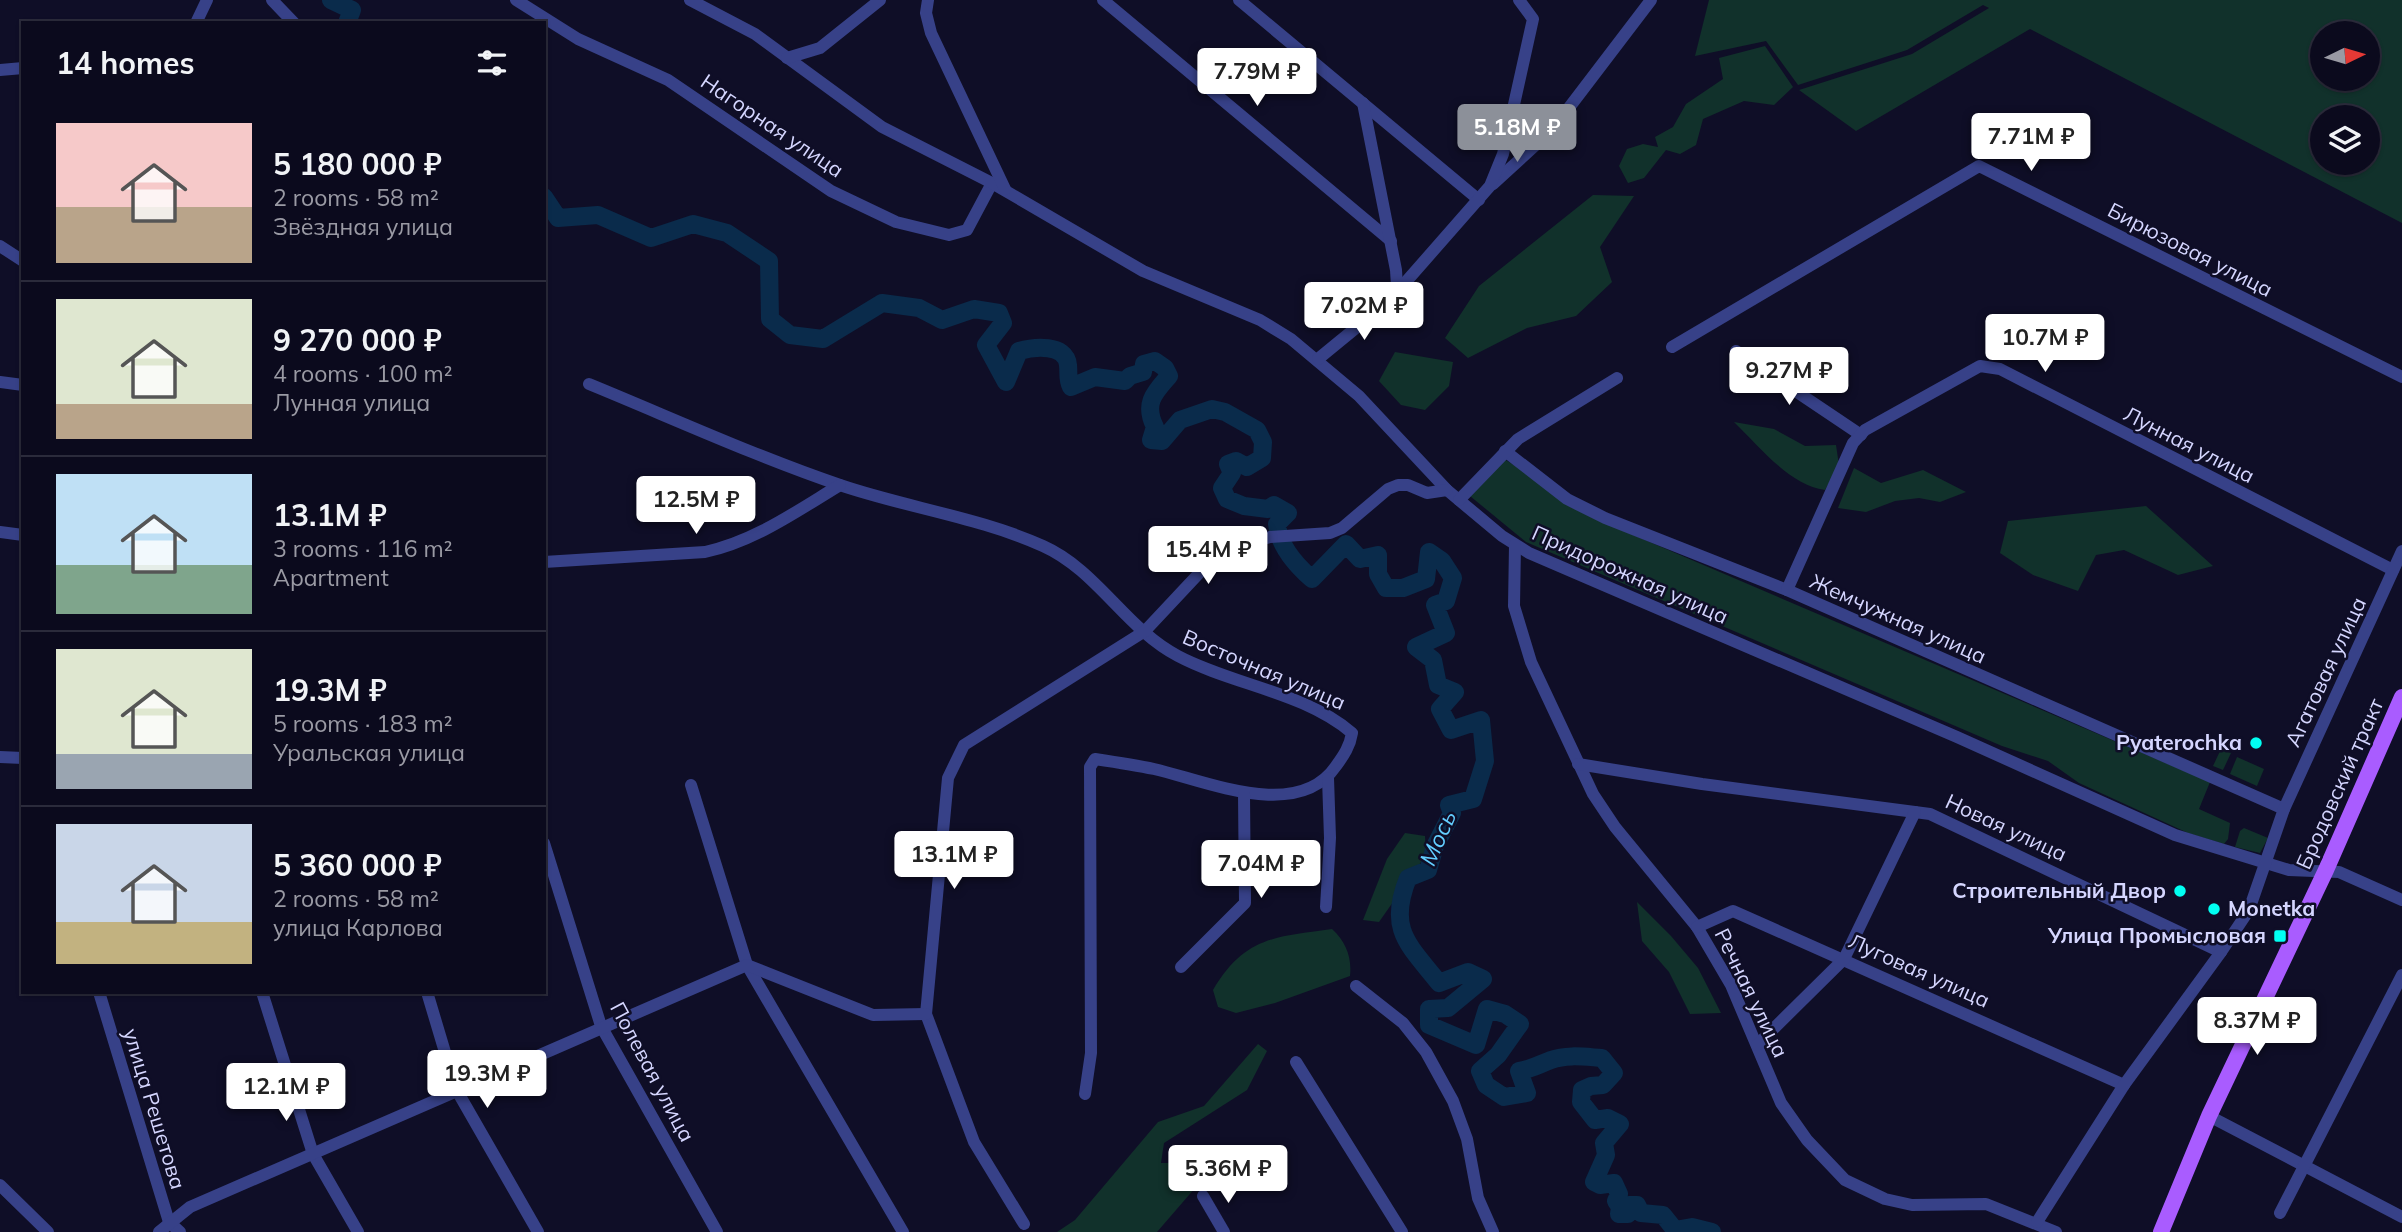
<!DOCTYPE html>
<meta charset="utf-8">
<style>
body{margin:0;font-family:Mulish,sans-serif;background:#19182a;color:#f1f3f6;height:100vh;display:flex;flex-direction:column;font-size:26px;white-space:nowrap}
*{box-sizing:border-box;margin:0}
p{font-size:23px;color:#9a9aa4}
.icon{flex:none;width:38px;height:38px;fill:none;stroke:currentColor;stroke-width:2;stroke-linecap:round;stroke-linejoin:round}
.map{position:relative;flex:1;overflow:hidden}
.side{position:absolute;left:21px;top:21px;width:525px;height:973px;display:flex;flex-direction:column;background:#0b0a1d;border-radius:0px;box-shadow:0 2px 5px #0004,0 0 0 2px #2b2b3b}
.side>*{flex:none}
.needle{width:46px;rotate:85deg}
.controls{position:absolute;left:2310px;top:21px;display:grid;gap:14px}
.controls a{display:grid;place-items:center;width:70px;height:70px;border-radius:50%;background:#0b0a1d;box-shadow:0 2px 5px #0004,0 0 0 2px #2b2b3b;font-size:35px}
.price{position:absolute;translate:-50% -60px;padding:0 16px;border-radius:7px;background:#fff;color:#222;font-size:23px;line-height:46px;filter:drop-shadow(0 2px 4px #0008)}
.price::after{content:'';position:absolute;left:50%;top:42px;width:21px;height:16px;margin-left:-10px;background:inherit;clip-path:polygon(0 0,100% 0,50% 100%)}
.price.on{background:#8c9099;color:#fff}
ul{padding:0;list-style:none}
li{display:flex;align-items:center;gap:21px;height:175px;padding:0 35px}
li+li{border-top:2px solid #2b2b3b}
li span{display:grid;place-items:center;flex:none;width:196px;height:140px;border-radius:0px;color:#555}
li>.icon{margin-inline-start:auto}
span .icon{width:84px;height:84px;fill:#fffc;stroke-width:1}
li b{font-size:30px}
h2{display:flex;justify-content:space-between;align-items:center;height:84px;padding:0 35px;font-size:30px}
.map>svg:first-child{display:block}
.green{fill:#11312b;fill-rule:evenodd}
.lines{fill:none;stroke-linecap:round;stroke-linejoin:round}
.river{stroke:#0a2b4b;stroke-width:18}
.minor{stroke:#374188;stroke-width:12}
.major{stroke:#a95cff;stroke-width:16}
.poi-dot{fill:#01fff2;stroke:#0f0e27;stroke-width:2.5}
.labels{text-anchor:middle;stroke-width:5;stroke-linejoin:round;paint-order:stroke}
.street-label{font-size:21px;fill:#d5d6ff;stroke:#0f0e27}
.poi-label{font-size:21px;font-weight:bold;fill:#d5d6ff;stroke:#0f0e27;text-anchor:end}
.water-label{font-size:23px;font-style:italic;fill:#63ceff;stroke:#0f0e27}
</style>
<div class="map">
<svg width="2402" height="1232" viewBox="0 0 2402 1232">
<rect width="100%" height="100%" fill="#0f0e27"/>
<!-- green -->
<g class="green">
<path d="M1709,0H2402V223L2030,29L1856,131L1799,90L1912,54L1989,8L1983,5L1907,50L1798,85L1766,41L1695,56ZM2322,33H2368V79H2322ZM2368,117V163H2322V117Z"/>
<path d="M1765,46L1793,87L1774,105L1744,101L1703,119L1696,145L1680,154L1666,150L1644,178L1628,183L1619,166L1627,149L1643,144L1658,147L1655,137L1673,127L1686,104L1723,79L1719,58Z"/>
<path d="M1593,195L1634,196L1600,247L1612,282L1576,316L1527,328L1468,358L1445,338L1479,286Z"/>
<path d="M1395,352L1453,362L1449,386L1425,410L1401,405L1379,381Z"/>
<path d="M1734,422L1774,429L1805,446L1836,445L1839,465L1825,490C1789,485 1759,446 1734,422Z"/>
<path d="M1504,459L1624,531L2210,782L2199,809L2230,823L2228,839L2224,844L2188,833L2079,783L2048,761L2002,746L1526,542L1470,496Z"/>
<path d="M1854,468L1881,483L1923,470L1966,492L1940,502L1919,498L1895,501L1866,512L1838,508Z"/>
<path d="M2146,506L2213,566L2178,575L2124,550L2096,555L2078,591L2033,575L2000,553L2008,521Z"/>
<path d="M2221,749L2231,753L2223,770L2213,766Z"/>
<path d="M2237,757L2264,769L2257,786L2230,774Z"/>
<path d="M2244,828L2268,838L2260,853L2235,847L2240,831Z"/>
<path d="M1405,833L1425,836L1426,855L1379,922L1363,920L1387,859Z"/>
<path d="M1637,902L1671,936L1698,968L1721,1013L1690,1014L1669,972L1642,941Z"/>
<path d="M1332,929C1346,942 1352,957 1350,976L1275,1003L1236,1013L1218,1007L1213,990C1245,936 1276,937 1332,929Z"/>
<path d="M1258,1044L1267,1051L1247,1090L1164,1143L1161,1163H1185L1208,1173L1157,1232H1057L1075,1220L1158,1122L1204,1106Z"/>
</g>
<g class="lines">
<!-- river -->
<g class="river">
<path d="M331,0L352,10L347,23"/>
<path d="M544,197L558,218L598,215L651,238L693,224L727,233L769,261L770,319L790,335L823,339L882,303L919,308L942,320L974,309L999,313L1003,323L986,345L1006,382L1019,351C1033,347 1066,343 1068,365C1069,374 1067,379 1071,387L1095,377L1125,381L1130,376L1143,372L1144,364L1155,361L1165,368L1169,376C1155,392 1143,403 1155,427L1151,440L1162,441L1180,420L1212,409L1225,412L1257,430L1263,442L1262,458L1247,467L1236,461L1228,464L1232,473L1222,488L1227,499L1244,506L1268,509L1274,505L1288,513L1277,524C1279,546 1296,565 1312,579L1346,544L1360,559L1378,555V574L1386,588H1403L1426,579L1429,552L1442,561L1453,578L1446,601L1435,605L1446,633L1416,647L1433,660L1438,685L1455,692L1440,709L1451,730L1481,720L1485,761L1473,799L1449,805L1452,813L1435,846L1428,870L1408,878C1387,930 1409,945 1439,983L1468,972L1483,979L1448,1008L1429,1009V1025L1476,1045L1487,1009L1505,1014L1520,1024L1498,1055L1480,1071L1486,1085L1504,1097L1527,1093L1519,1071C1532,1069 1540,1064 1551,1060C1567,1054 1586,1057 1602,1058L1614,1073L1603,1085L1591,1086L1582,1090L1581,1102L1595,1120L1608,1118L1620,1124L1604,1143L1606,1155L1594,1182L1600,1185L1614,1183L1619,1194L1616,1201L1620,1207L1619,1214H1628L1629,1205H1637L1641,1213L1663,1215L1675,1230L1692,1227L1712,1232"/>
</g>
<!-- minor -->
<g class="minor">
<path d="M272,0L294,23"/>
<path d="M516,0L578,39L668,80L831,191L896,222L949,235L967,230L992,183"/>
<path d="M690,0L755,34L882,127L992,183L1143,271L1260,320L1291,339L1359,396L1447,490L1502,536L1529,553L1957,737L2175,835L2289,870L2339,872L2402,900"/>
<path d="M928,0L926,13L931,33L1005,189"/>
<path d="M1103,0L1391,241"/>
<path d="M1239,0L1479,200"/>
<path d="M196,23L207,0"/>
<path d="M787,58L820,48L880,0"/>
<path d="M0,70L23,68"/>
<path d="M1363,103L1396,270L1397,286L1393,294"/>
<path d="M1493,184L1552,130L1651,0"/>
<path d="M0,246L23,261"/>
<path d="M1672,347L1979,166L2402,377"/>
<path d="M1736,351L1861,435"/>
<path d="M1318,359L1390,300L1490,186L1503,154L1533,19L1519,0"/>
<path d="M0,382L23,385"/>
<path d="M589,384C672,418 755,456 840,485C904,507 982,518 1043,546C1097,570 1126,629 1178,656C1233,685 1304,692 1352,733C1350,746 1344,755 1336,766C1298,822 1206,781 1154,769C1135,765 1115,762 1095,759L1090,767L1091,1053L1085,1094"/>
<path d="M1505,451L1567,499L1605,518L1787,590L2284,809"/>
<path d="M1459,500L1518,439L1617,378"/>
<path d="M0,532L23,535"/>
<path d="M1515,545L1514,606L1531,662L1593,794L1615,827L1697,927L1731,985L1781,1103L1807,1140L1845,1180L1885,1199L1912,1205L1986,1204L2056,1232"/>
<path d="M544,562L705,552C755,541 797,511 840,485"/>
<path d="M1787,590L1853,443L1865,430L1980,366L2000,369L2393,570"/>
<path d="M0,757L23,758"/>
<path d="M1578,764L1702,784L1930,814L2221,952L2249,910L2284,809L2402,551"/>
<path d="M691,785L747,965L903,1232"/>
<path d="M544,843L601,1026L717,1232"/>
<path d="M1326,907L1330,838L1328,778"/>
<path d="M1697,927L1733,911L2124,1085"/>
<path d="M1181,967L1245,903L1244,794"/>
<path d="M1356,986L1403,1023L1426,1052L1453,1101L1467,1139L1478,1198L1493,1232"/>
<path d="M99,992L169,1222L180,1232"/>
<path d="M262,992L313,1154L358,1232"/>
<path d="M427,992L456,1089L538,1232"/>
<path d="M1757,1045L1844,959L1915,812"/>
<path d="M1296,1062L1402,1232"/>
<path d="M2209,1116L2402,1217"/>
<path d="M0,1185L48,1232"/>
<path d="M1203,1196L1224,1232"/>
<path d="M2280,1213L2402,975"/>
<path d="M2037,1222L2124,1085L2221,952"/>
<path d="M1024,1224L974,1142L926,1014L948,778L964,745L1145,631L1219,552L1270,537L1330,533L1342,528L1388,489L1398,485H1408L1427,493L1447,490"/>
<path d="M159,1232L190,1207L747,965L873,1015L926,1014"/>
</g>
<!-- major -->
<path class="major" d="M2161,1232L2209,1116L2326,870L2402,697"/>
</g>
<!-- markers -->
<g class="poi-dot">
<circle cx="2256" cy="743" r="7"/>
<circle cx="2180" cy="891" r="7"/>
<circle cx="2214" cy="909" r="7"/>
<rect x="2273" y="929" width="14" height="14" rx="3.5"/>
</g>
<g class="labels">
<!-- street labels -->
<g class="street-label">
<text transform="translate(772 126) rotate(34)" y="7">Нагорная улица</text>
<text transform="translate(2190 250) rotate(27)" y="7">Бирюзовая улица</text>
<text transform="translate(2189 445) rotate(27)" y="7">Лунная улица</text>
<text transform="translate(1630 575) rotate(24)" y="7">Придорожная улица</text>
<text transform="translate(1898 619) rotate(24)" y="7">Жемчужная улица</text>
<text transform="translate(1264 670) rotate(23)" y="7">Восточная улица</text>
<text transform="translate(2326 672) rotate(-65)" y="7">Агатовая улица</text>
<text transform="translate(2340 784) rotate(-66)" y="7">Бродовский тракт</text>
<text transform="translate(2006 828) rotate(25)" y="7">Новая улица</text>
<text transform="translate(1919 971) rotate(24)" y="7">Луговая улица</text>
<text transform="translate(1751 993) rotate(64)" y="7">Речная улица</text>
<text transform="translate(652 1072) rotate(62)" y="7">Полевая улица</text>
<text transform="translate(154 1109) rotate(73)" y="7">улица Решетова</text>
</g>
<!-- poi labels -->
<g class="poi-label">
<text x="2242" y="750">Pyaterochka</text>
<text x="2166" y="898">Строительный Двор</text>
<text x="2228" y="916" text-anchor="start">Monetka</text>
<text x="2266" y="943">Улица Промысловая</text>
</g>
<!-- water labels -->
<g class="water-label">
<text transform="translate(1438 838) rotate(-66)" y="8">Мось</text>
</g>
</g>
</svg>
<div class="controls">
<a><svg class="needle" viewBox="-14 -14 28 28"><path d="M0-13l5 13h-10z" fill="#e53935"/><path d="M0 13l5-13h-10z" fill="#9a9aa4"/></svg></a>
<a><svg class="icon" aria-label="layers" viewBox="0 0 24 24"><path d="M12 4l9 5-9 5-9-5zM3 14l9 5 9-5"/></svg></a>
</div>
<b class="price" style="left:1257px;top:108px">7.79M ₽</b>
<b class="price on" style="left:1517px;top:164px">5.18M ₽</b>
<b class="price" style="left:2031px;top:173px">7.71M ₽</b>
<b class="price" style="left:1364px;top:342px">7.02M ₽</b>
<b class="price" style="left:2045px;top:374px">10.7M ₽</b>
<b class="price" style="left:1789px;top:407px">9.27M ₽</b>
<b class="price" style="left:696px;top:536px">12.5M ₽</b>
<b class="price" style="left:1208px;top:586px">15.4M ₽</b>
<b class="price" style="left:954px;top:891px">13.1M ₽</b>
<b class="price" style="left:1261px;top:900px">7.04M ₽</b>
<b class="price" style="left:2257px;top:1057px">8.37M ₽</b>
<b class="price" style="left:487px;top:1110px">19.3M ₽</b>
<b class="price" style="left:286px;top:1123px">12.1M ₽</b>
<b class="price" style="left:1228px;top:1205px">5.36M ₽</b>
<section class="side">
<h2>14 homes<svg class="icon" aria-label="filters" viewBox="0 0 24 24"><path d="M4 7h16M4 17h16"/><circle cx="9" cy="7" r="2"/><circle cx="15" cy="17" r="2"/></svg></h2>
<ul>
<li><span style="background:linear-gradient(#f6c9c9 60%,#b9a48a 0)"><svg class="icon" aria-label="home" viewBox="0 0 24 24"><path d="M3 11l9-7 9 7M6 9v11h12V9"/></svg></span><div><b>5 180 000 ₽</b><p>2 rooms · 58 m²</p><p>Звёздная улица</p></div></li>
<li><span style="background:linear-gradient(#dfe7d0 75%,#b9a48a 0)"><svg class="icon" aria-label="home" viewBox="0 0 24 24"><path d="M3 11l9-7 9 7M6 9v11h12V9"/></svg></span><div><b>9 270 000 ₽</b><p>4 rooms · 100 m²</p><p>Лунная улица</p></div></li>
<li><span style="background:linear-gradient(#bfe0f5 65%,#7fa58c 0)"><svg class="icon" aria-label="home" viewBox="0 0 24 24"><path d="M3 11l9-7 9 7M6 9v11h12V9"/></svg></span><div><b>13.1M ₽</b><p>3 rooms · 116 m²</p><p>Apartment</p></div></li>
<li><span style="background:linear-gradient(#dfe7d0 75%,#9aa5b1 0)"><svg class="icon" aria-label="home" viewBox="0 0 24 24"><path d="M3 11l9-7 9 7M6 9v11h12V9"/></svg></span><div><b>19.3M ₽</b><p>5 rooms · 183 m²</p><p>Уральская улица</p></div></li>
<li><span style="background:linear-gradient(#c9d6e8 70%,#c2b280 0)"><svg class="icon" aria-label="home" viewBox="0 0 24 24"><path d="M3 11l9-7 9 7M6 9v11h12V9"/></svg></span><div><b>5 360 000 ₽</b><p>2 rooms · 58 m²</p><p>улица Карлова</p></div></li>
</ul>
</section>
</div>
